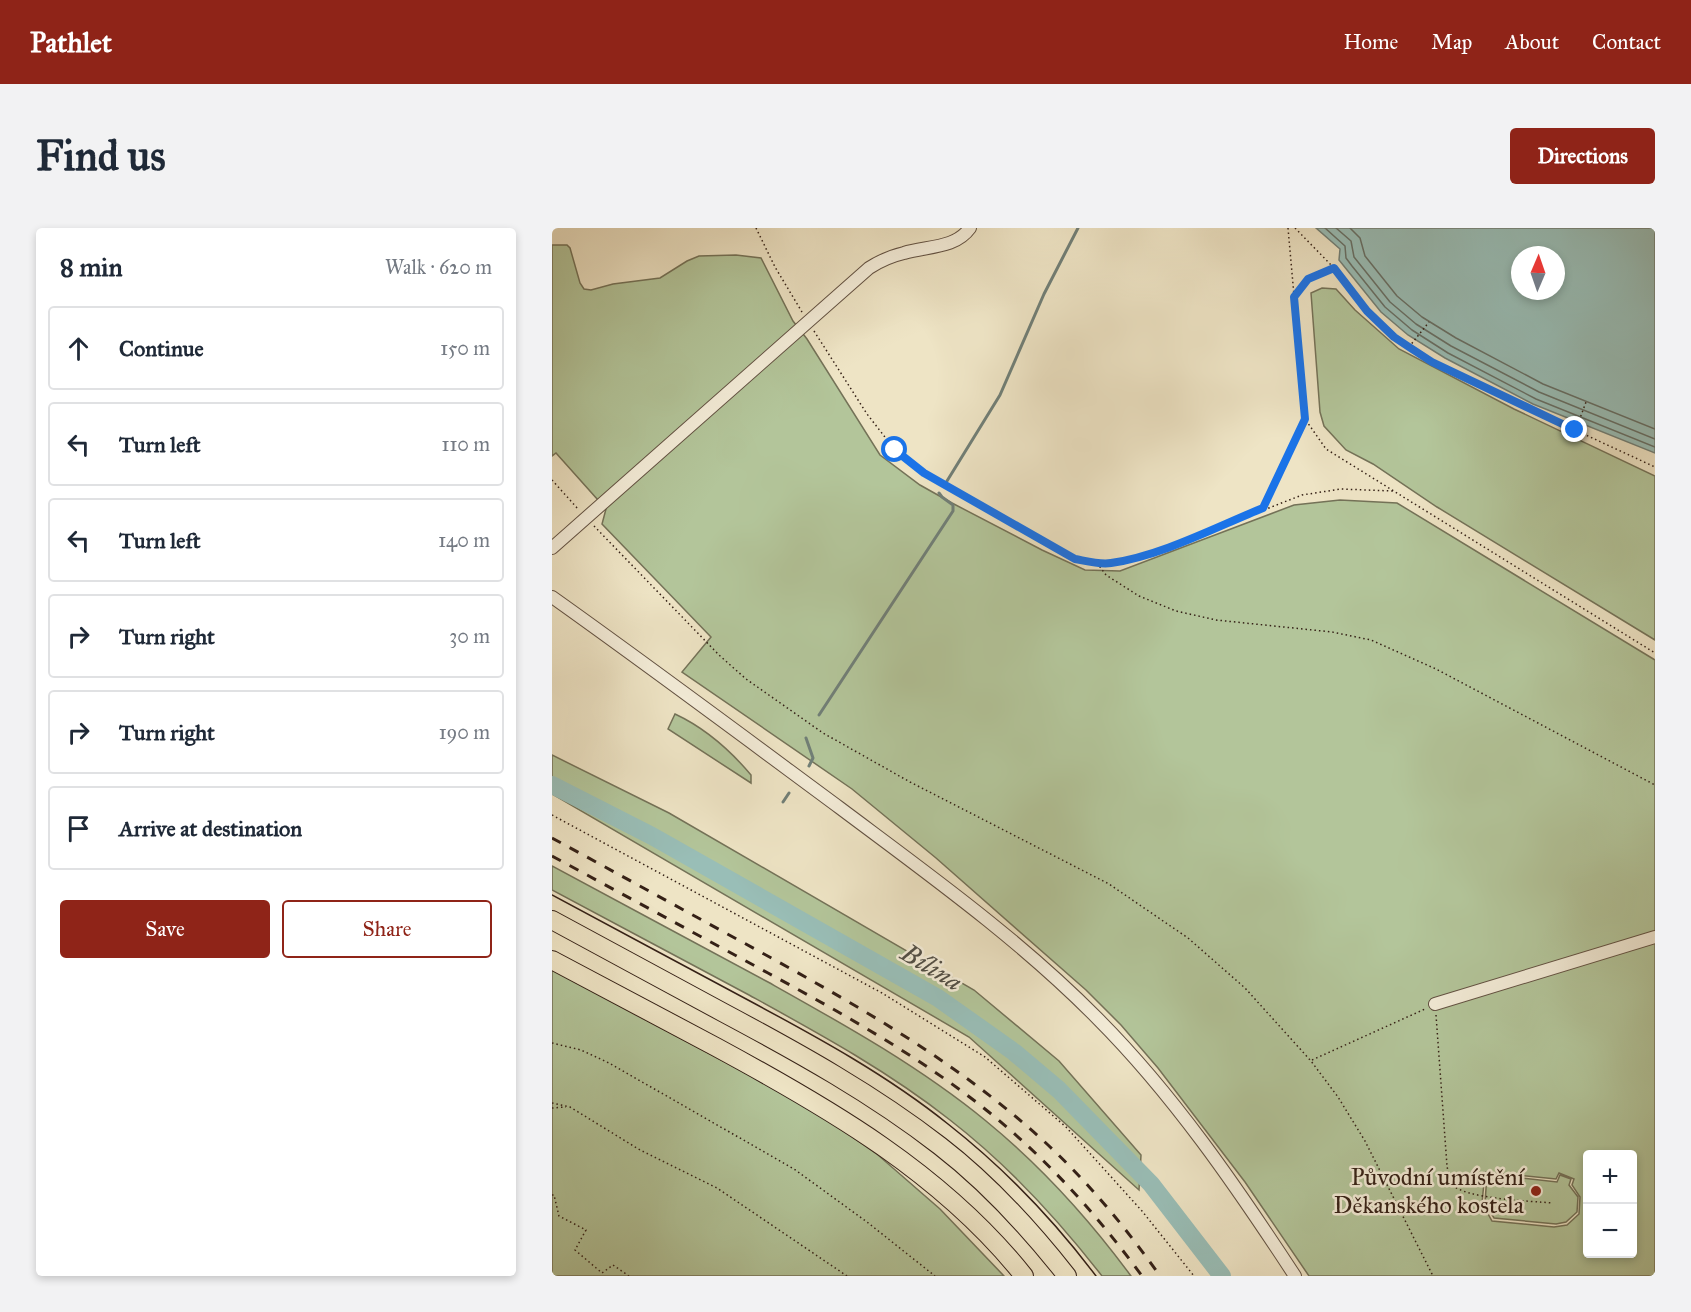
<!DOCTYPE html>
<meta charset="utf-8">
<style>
body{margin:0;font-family:"IM FELL Great Primer",serif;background:#f2f2f3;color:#1f2937}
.controls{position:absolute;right:18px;bottom:18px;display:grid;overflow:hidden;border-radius:6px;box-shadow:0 3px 9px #0003}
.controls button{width:54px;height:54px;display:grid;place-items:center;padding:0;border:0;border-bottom:2px solid #e0e1e3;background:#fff;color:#1f2937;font:30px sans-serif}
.compass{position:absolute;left:959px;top:18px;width:54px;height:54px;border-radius:50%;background:#fff;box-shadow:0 3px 9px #0003;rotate:2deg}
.stop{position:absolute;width:18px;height:18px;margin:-14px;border:4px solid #1a73e8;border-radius:50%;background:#fff}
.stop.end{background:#1a73e8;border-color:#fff;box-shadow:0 2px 6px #0008}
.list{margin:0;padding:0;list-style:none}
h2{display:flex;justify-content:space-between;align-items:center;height:78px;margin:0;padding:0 24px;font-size:26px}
h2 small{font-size:20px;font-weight:400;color:#747a83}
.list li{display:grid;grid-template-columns:39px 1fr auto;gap:18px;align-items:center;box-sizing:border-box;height:84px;margin:0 12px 12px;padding:0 12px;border:2px solid #e0e1e3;border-radius:6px}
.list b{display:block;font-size:22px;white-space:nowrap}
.list em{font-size:20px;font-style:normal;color:#747a83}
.actions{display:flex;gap:12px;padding:18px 24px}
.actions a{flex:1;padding:14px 0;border:2px solid #8f2418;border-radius:6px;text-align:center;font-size:21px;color:#8f2418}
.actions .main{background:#8f2418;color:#fff}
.icon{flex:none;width:33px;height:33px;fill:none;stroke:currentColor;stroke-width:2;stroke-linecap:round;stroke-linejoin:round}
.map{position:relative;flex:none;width:1103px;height:1048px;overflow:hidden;border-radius:6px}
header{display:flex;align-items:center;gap:36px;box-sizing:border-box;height:84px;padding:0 30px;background:#8f2418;color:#fff}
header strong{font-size:28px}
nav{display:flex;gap:33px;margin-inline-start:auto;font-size:21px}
.intro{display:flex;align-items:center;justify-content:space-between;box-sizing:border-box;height:144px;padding:0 36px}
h1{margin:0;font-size:42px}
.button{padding:15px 27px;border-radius:6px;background:#8f2418;color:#fff;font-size:21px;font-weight:700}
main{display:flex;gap:36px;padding:0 36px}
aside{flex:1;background:#fff;border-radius:6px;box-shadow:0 3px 9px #0003}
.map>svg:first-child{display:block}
.green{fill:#b3c59a;stroke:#747258;stroke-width:1.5;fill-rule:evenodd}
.water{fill:#99beb7;stroke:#717f77;stroke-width:1.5;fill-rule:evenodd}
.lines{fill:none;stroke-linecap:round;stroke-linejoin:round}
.shore{stroke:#666f66;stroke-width:1.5}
.stream{stroke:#717f77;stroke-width:3}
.river{stroke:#99beb7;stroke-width:18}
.minor-casing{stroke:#625142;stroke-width:14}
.highway-casing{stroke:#342016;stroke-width:20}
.path{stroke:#342016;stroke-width:1.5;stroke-dasharray:1.5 3;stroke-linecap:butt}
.minor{stroke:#f4edd9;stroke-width:12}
.highway{stroke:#eee4c5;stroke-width:18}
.tram{stroke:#342016;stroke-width:1.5}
.rail{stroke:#342016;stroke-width:3;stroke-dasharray:10 10;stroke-linecap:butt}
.route{stroke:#1a73e8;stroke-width:8}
.poi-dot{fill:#8f2418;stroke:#f4edd9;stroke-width:2}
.labels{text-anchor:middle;stroke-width:5;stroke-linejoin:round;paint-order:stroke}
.poi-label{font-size:24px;fill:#342016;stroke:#f4edd9;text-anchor:end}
.water-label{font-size:26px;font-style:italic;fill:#524f46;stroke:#f4edd9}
</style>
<header>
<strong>Pathlet</strong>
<nav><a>Home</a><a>Map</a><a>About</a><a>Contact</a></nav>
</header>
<div class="intro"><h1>Find us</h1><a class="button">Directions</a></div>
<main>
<aside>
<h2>8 min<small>Walk · 620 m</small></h2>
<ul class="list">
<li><svg class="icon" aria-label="ahead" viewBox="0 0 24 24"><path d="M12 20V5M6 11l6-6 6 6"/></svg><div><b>Continue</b></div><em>150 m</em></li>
<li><svg class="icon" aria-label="left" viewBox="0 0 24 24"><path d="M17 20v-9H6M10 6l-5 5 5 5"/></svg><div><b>Turn left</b></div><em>110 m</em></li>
<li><svg class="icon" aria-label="left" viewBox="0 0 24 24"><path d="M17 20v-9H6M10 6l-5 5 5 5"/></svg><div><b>Turn left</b></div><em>140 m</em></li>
<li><svg class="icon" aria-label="right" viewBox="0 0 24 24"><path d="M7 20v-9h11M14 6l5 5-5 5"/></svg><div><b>Turn right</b></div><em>30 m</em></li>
<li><svg class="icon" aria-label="right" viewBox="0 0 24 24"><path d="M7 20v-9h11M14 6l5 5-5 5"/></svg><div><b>Turn right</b></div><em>190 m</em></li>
<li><svg class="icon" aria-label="arrive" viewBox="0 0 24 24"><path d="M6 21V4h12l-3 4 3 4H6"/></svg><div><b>Arrive at destination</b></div></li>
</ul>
<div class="actions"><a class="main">Save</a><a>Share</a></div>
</aside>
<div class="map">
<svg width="1103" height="1048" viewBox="0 0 1103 1048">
<rect width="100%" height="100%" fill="#eee4c5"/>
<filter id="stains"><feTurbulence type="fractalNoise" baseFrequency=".00333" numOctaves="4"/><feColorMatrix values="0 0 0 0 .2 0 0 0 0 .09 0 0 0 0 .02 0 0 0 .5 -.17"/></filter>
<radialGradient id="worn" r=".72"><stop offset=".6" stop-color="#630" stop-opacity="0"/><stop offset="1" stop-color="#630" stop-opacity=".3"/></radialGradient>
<!-- green -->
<path class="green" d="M 0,17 L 15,17 L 18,20 L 28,55 L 32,61 L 39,62 L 61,56 L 108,50 L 135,33 L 147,28 L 184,27 L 209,30 L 241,93 L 255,111 L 328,227 L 368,257 L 400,275 L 490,322 L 533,342 L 568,343 L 742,277 L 788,272 L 845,275 L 1103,432 L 1103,1048 L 757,1048 L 693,954 L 606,840 L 569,797 L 534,762 L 384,630 L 300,561 L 130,444 L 159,409 L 50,296 L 54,281 L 4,225 L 0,228 ZM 1036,926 L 1080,926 L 1080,1026 L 1036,1026 L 1035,1000 L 1034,998 L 1036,997 ZM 933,944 L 1004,951 L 1007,945 L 1022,951 L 1020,957 L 1028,969 L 1027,986 L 1015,997 L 1002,999 L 940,993 L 930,975 Z
M 770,60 L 784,61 L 803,82 L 847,121 L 962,181 L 1103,248 L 1103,412 L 885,279 L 821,236 L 794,222 L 772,198 L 768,184 L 759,65 Z
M 123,486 C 153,500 178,522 199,547 L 199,555 L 116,501 Z
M 0,527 L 117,585 L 422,762 L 507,833 L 589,927 L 587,962 L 417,809 L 0,566 Z
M 0,638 C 72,677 144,715 216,754 C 291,796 367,838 434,893 C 489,938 537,991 579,1048 L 550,1048 C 505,990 456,937 398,892 C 336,843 266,805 197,767 C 131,732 66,697 0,662 Z
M 0,741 L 214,856 L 276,892 L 326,927 L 388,981 L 452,1048 L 0,1048 Z
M 935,946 L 1005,954 L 1008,947 L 1019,951 L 1017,957 L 1026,969 L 1025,984 L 1014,994 L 1004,996 L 942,990 L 933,975 Z"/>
<!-- water -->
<path class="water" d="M 764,0 L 1103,0 L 1103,225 L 981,176 L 893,130 L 856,107 L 829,84 L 787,32 L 788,21 ZM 968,27 L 1004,27 L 1004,63 L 968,63 Z"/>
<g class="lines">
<!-- shore -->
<path class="shore" d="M 773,0 L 793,18 L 794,30 L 800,38 L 833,79 L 860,102 L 896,125 L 984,171 L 1103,219
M 784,0 L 799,13 L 802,29 L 838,74 L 864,96 L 899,118 L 987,164 L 1103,211
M 798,0 L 808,10 L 813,28 L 845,68 L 870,89 L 904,110 L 991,156 L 1103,201"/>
<!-- stream -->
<path class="stream" d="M 395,253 L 448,167 L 492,66 L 526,0
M 267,487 L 401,283 L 401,277 L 390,269 L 387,265
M 254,510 L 261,530 L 257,538
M 231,574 L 237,565"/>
<!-- river -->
<path class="river" d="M 0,557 L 100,608 L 386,770 L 462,824 L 507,862 L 599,956 L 670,1048"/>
<!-- minor casing -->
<g class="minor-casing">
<path id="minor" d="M 0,320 L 317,40 C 328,33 339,28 352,25 C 374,18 403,21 418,0
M 0,369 C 97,438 192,509 288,580 C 376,646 467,711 545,790 C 621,866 684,958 743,1048
M 883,776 L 1103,709"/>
</g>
<!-- highway casing -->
<g class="highway-casing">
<path id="highway" d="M 0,692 C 57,723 115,754 172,785 C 247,825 321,866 388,918 C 436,955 478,1001 515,1048
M 0,732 C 55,761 110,790 164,819 C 277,880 391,946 472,1048"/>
</g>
<!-- path -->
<path class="path" d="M 204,0 L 223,39 L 250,84
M 736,0 L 753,191 L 774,221 L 1103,425
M 743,0 L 782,40 L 815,83 L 842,109 L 857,119 L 880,134 L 945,166 L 1103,239
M 743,68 L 756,51 L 782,40
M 262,103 L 315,186 L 343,222 L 372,245 L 523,331 L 557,335 L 597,327 L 750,267 L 789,261 L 841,263
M 857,119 L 877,94
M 1024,201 L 1034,174
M 0,252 L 26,281
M 712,279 L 753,191
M 42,298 L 167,427 L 194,451 L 271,505 L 358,554 L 557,656 L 636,710 L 693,760 L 759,833 L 786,869 L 813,913 L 881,1048
M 545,335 L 554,347 L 587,368 L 624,383 L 664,392 L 780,404 L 819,412 L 884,441 L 1103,557
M 0,587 L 330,765 L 433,829 L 514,899 L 590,983 L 642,1048
M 884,787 L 895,938 C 896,943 897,951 900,956 C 911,971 980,973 1000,975
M 0,815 L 29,822 L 57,835 L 242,941 L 315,994 L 383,1048
M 760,832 L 873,781
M 0,875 L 18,879 L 88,922 L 165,960 L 295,1048
M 0,880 L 14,879
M 0,967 L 2,967 L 7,988 L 34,1002 L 23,1022 L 50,1045 L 61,1037 L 77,1048"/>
<!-- minor -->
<use href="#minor" class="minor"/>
<!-- highway -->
<use href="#highway" class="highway"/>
<!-- tram -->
<path class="tram" d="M 0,667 C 65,702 131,737 196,772 C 265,809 335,847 396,896 C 452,940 501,991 544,1048"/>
<!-- rail -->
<path class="rail" d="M 0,610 C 68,647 135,684 203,721 C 299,774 393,827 476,899 C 527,943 570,994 608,1048
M 0,628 C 72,667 144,706 216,745 C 293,787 370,830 438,885 C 496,932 546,988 590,1048"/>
</g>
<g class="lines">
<!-- route -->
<path class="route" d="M 343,222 L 372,245 L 523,331 C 534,333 548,337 559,335 C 609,328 664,299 711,280 L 753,191 L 742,69 L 756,51 L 782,40 L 815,83 L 842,109 L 857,119 L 880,134 L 1023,202"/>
</g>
<!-- markers -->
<circle class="poi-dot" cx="984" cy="963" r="6"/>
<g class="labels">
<!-- poi labels -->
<g class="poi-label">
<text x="972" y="957">Původní umístění<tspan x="972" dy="28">Děkanského kostela</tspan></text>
</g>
<!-- water labels -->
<g class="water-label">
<text transform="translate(380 739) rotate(31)" y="9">Bílina</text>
</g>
</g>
<rect width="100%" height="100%" filter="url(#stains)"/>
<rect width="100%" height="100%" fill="url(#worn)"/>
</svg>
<div class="controls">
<button>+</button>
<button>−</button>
</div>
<svg class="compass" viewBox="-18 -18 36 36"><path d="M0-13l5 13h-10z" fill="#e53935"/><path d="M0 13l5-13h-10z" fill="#747a83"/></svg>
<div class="stop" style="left:343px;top:222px"></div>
<div class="stop end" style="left:1023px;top:202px"></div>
</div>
</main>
